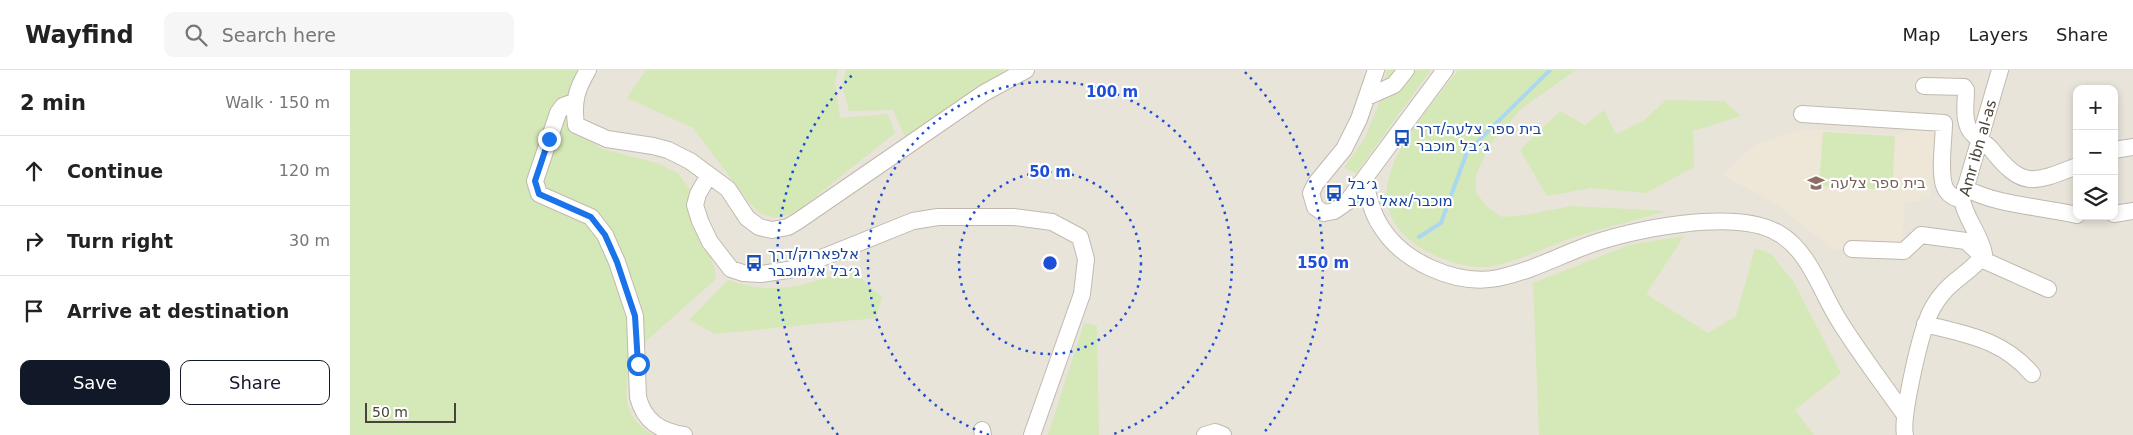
<!DOCTYPE html>
<meta charset="utf-8">
<style>
body{margin:0;font-family:"DejaVu Sans","Noto Sans Hebrew",sans-serif;background:#f6f6f6;color:#222}
.controls{position:absolute;right:15px;top:15px;display:grid;overflow:hidden;border-radius:10px;box-shadow:0 2px 8px #0003}
.controls button{width:45px;height:45px;display:grid;place-items:center;padding:0;border:0;border-bottom:1px solid #e0e0e0;background:#fff;color:#222;font:25px sans-serif}
.scale{position:absolute;left:15px;bottom:12px;width:91px;box-sizing:border-box;padding-left:5px;border:2px solid #4a4339;border-top:0;font-size:14px;line-height:18px;white-space:nowrap;color:#4a4339;-webkit-text-stroke:4px #fff;paint-order:stroke}
.stop{position:absolute;width:15px;height:15px;margin:-11px;border:4px solid #1a73e8;border-radius:50%;background:#fff}
.stop.end{background:#1a73e8;border-color:#fff;box-shadow:0 1px 5px #0008}
.list{margin:0;padding:0;list-style:none}
h2{display:flex;justify-content:space-between;align-items:center;height:65px;margin:0;padding:0 20px;font-size:21px}
h2 small{font-size:16px;font-weight:400;color:#767676}
.list li{display:grid;grid-template-columns:32px 1fr auto;gap:15px;align-items:center;box-sizing:border-box;height:70px;padding:0 20px;border-top:1px solid #e0e0e0}
.list b{display:block;font-size:19px;white-space:nowrap}
.list em{font-size:16px;font-style:normal;color:#767676}
.actions{display:flex;gap:10px;padding:15px 20px}
.actions a{flex:1;padding:11px 0;border:1px solid #111827;border-radius:10px;text-align:center;font-size:18px;color:#111827}
.actions .main{background:#111827;color:#fff}
.icon{flex:none;width:28px;height:28px;fill:none;stroke:currentColor;stroke-width:2;stroke-linecap:round;stroke-linejoin:round}
.map{position:relative;flex:none;width:1783px;height:365px;overflow:hidden}
header{display:flex;align-items:center;gap:30px;box-sizing:border-box;height:70px;padding:0 25px;background:#fff;border-bottom:1px solid #e0e0e0}
header strong{font-size:24px}
nav{display:flex;gap:28px;margin-inline-start:auto;font-size:18px}
.search{width:350px;height:45px;background:#f6f6f6;display:flex;align-items:center;gap:12px;box-sizing:border-box;padding:0 18px;border-radius:10px;color:#767676;font-size:19px}
main{display:flex}
aside{flex:1;background:#fff}
.map>svg:first-child{display:block}
.residential{fill:#e9e4da;fill-rule:evenodd}
.education{fill:#eee6d7}
.green{fill:#d5e8b7}
.lines{fill:none;stroke-linecap:round;stroke-linejoin:round}
.stream{stroke:#abd8ef;stroke-width:4}
.minor-casing{stroke:#c1b9af;stroke-width:18}
.minor{stroke:#fff;stroke-width:16}
.route{stroke:#1a73e8;stroke-width:6}
.ring{fill:none;stroke:#1d4ed8;stroke-width:2.5;stroke-dasharray:2.5 5}
.labels{text-anchor:middle;stroke-width:4.5;stroke-linejoin:round;paint-order:stroke}
.transit-label{font-size:15px;fill:#164399;stroke:#fff;text-anchor:start}
.street-label{font-size:15px;fill:#4a4339;stroke:#fff}
.education-label{font-size:15px;fill:#785e54;stroke:#fff;text-anchor:start}
.centre{fill:#1d4ed8;stroke:#fff;stroke-width:2.5}
.ring-label{font-size:15px;text-anchor:middle;font-weight:bold;fill:#1d4ed8;stroke:#fff;stroke-width:4.5;stroke-linejoin:round;paint-order:stroke}
</style>
<header>
<strong>Wayfind</strong>
<div class="search"><svg class="icon" aria-label="search" viewBox="0 0 24 24"><circle cx="10" cy="10" r="6"/><path d="M15 15l6 6"/></svg>Search here</div>
<nav><a>Map</a><a>Layers</a><a>Share</a></nav>
</header>
<main>
<aside>
<h2>2 min<small>Walk · 150 m</small></h2>
<ul class="list">
<li><svg class="icon" aria-label="ahead" viewBox="0 0 24 24"><path d="M12 20V5M6 11l6-6 6 6"/></svg><div><b>Continue</b></div><em>120 m</em></li>
<li><svg class="icon" aria-label="right" viewBox="0 0 24 24"><path d="M7 20v-9h11M14 6l5 5-5 5"/></svg><div><b>Turn right</b></div><em>30 m</em></li>
<li><svg class="icon" aria-label="arrive" viewBox="0 0 24 24"><path d="M6 21V4h12l-3 4 3 4H6"/></svg><div><b>Arrive at destination</b></div></li>
</ul>
<div class="actions"><a class="main">Save</a><a>Share</a></div>
</aside>
<div class="map">
<svg width="1783" height="365" viewBox="0 0 1783 365">
<rect width="100%" height="100%" fill="#f6f2ec"/>
<!-- residential -->
<path class="residential" d="M 0,0 L 1783,0 L 1783,365 L 0,365 ZM 1727,19 L 1764,19 L 1764,146 L 1727,146 Z"/>
<!-- education -->
<path class="education" d="M 1560,58 L 1585,59 L 1584,93 L 1582,93 L 1580,127 L 1572,127 L 1571,131 L 1555,131 L 1552,176 L 1494,173 L 1493,179 L 1483,179 L 1425,133 L 1372,105 L 1406,74 L 1453,59 L 1548,65 Z"/>
<!-- green -->
<path class="green" d="M 0,0 L 230,0 L 218,25 L 218,57 L 252,79 L 307,93 L 328,103 L 341,121 C 331,165 365,174 366,209 L 279,286 C 277,320 268,345 303,365 L 0,365 Z
M 296,0 L 488,0 L 485,13 L 490,48 L 538,44 L 545,63 L 445,143 L 427,148 L 411,144 L 398,131 L 343,58 L 277,28 Z
M 496,0 L 656,0 L 555,67 L 543,40 L 499,41 L 492,15 Z
M 1037,0 L 1081,0 L 1006,103 L 994,98 L 1015,68 L 1028,36 Z
M 1108,0 L 1226,0 L 1171,39 L 1139,76 L 1126,105 L 1126,122 L 1137,137 L 1152,147 L 1175,145 L 1222,136 L 1317,141 C 1286,150 1253,158 1222,168 C 1200,176 1165,192 1143,196 C 1120,200 1090,190 1071,178 C 991,127 1071,50 1108,0 Z
M 1316,30 L 1374,31 L 1391,46 L 1343,61 L 1344,97 L 1296,123 L 1242,118 L 1197,126 L 1170,80 L 1210,41 L 1235,55 L 1254,40 L 1266,64 L 1293,51 Z
M 1473,62 L 1545,66 L 1542,120 L 1469,116 Z
M 1334,166 L 1296,224 L 1358,263 L 1386,246 L 1405,178 L 1421,184 L 1443,211 L 1491,303 L 1445,340 L 1464,365 L 1189,365 L 1183,213 L 1279,175 Z
M 501,199 L 532,227 L 526,248 L 365,264 L 339,250 L 378,210 C 425,227 456,215 501,199 Z
M 734,253 L 747,256 L 749,365 L 698,365 Z"/>
<g class="lines">
<!-- stream -->
<path class="stream" d="M 1069,167 L 1091,153 L 1117,82 L 1200,0"/>
<!-- minor casing -->
<g class="minor-casing">
<path id="minor" d="M 238,0 C 226,20 223,32 226,55 L 257,69 L 303,76 L 318,80 L 340,91 L 378,119 L 397,148 L 409,157 L 422,160 L 438,157 L 448,151 L 634,23 L 676,0
M 1026,0 L 1009,49 L 994,79 L 966,113 L 961,123 L 965,137 L 974,143 L 984,141 L 997,132 L 1095,0
M 1574,16 L 1614,17 L 1616,20 C 1616,33 1612,54 1623,64 C 1628,70 1636,73 1641,79 C 1672,118 1682,114 1727,96
M 1017,27 L 1044,15 L 1056,0
M 224,32 L 213,36 L 208,43 L 185,111 L 189,124 L 241,147 L 255,165 L 267,192 L 285,246 L 288,327 C 294,351 310,361 334,365
M 1452,44 L 1594,53 C 1594,69 1588,107 1596,120 C 1600,126 1605,128 1612,130
M 1764,80 L 1783,77
M 359,105 L 348,124 L 345,135 L 350,151 L 360,172 L 381,199 L 393,203 L 411,204 L 444,199 L 563,151 L 588,147 L 664,147 L 702,152 L 730,167 L 736,189 L 732,224 L 682,365
M 1014,109 C 1018,124 1021,141 1030,155 C 1052,192 1106,216 1148,208 C 1178,202 1207,187 1236,176 C 1282,159 1385,138 1428,163 C 1460,181 1471,223 1490,252 C 1510,284 1533,314 1555,345
M 1615,118 C 1649,136 1689,136 1727,145
M 1764,144 L 1783,141
M 1502,179 L 1554,181 L 1571,165 L 1616,171 L 1632,186
M 1631,189 L 1698,219
M 1575,254 C 1617,265 1652,269 1682,304
M 632,360 L 633,365
M 855,365 L 865,362 L 873,365
M 1555,365 C 1551,347 1569,272 1576,253 C 1580,241 1585,232 1593,223 C 1605,208 1624,200 1634,184 C 1630,163 1616,150 1612,130 L 1650,0"/>
</g>
<!-- minor -->
<use href="#minor" class="minor"/>
</g>
<g class="lines">
<!-- route -->
<path class="route" d="M 199,69 L 185,111 L 189,124 L 241,147 L 255,165 L 267,192 L 285,246 L 288,294"/>
</g>
<!-- distance rings -->
<g class="ring">
<circle cx="700" cy="193" r="91"/>
<path d="M639 365A182 182 0 1 1 761 365"/>
<path d="M488 365A273 273 0 0 1 505 2M895 2A273 273 0 0 1 912 365"/>
</g>
<!-- icons -->
<defs>
<g id="bus-bare" transform="scale(1.35)"><path d="M-5-6H5V4H4V6H2V4H-2V6H-4V4H-5ZM-3.5-4V0h7V-4ZM-3.5 1.2v1.5H-2V1.2ZM2 1.2v1.5H3.5V1.2Z" fill="#1a4fb4" stroke="#fff" stroke-width="2.5" paint-order="stroke"/></g>
<g id="school-bare" transform="scale(1.35)"><path d="M0-5L7-2L0 1L-7-2ZM-4 1L0 2.5L4 1V4Q0 6-4 4Z" fill="#8d6e63" stroke="#fff" stroke-width="2.5" paint-order="stroke"/></g>
</defs>
<g fill-rule="evenodd">
<use href="#bus-bare" x="1052" y="68"/>
<use href="#school-bare" x="1466" y="113"/>
<use href="#bus-bare" x="984" y="123"/>
<use href="#bus-bare" x="404" y="193"/>
</g>
<g class="labels">
<!-- transit labels -->
<g class="transit-label">
<text x="1066" y="64">בית ספר צלעה/דרך<tspan x="1066" dy="17">ג׳בל מוכבר</tspan></text>
<text x="998" y="119">ג׳בל<tspan x="998" dy="17">מוכבר/אאל טלב</tspan></text>
<text x="418" y="189">אלפארוק/דרך<tspan x="418" dy="17">ג׳בל אלמוכבר</tspan></text>
</g>
<!-- street labels -->
<g class="street-label">
<text transform="translate(1628 78) rotate(-74)" y="5">Amr ibn al-as</text>
</g>
<!-- education labels -->
<g class="education-label">
<text x="1480" y="118">בית ספר צלעה</text>
</g>
</g>
<circle cx="700" cy="193" r="8" class="centre"/>
<g class="ring-label">
<text x="762" y="27">100 m</text>
<text x="700" y="107">50 m</text>
<text x="973" y="198">150 m</text>
</g>
</svg>
<div class="controls">
<button>+</button>
<button>−</button>
<button><svg class="icon" aria-label="layers" viewBox="0 0 24 24"><path d="M12 4l9 5-9 5-9-5zM3 14l9 5 9-5"/></svg></button>
</div>
<div class="scale">50 m</div>
<div class="stop" style="left:288px;top:294px"></div>
<div class="stop end" style="left:199px;top:69px"></div>
</div>
</main>
